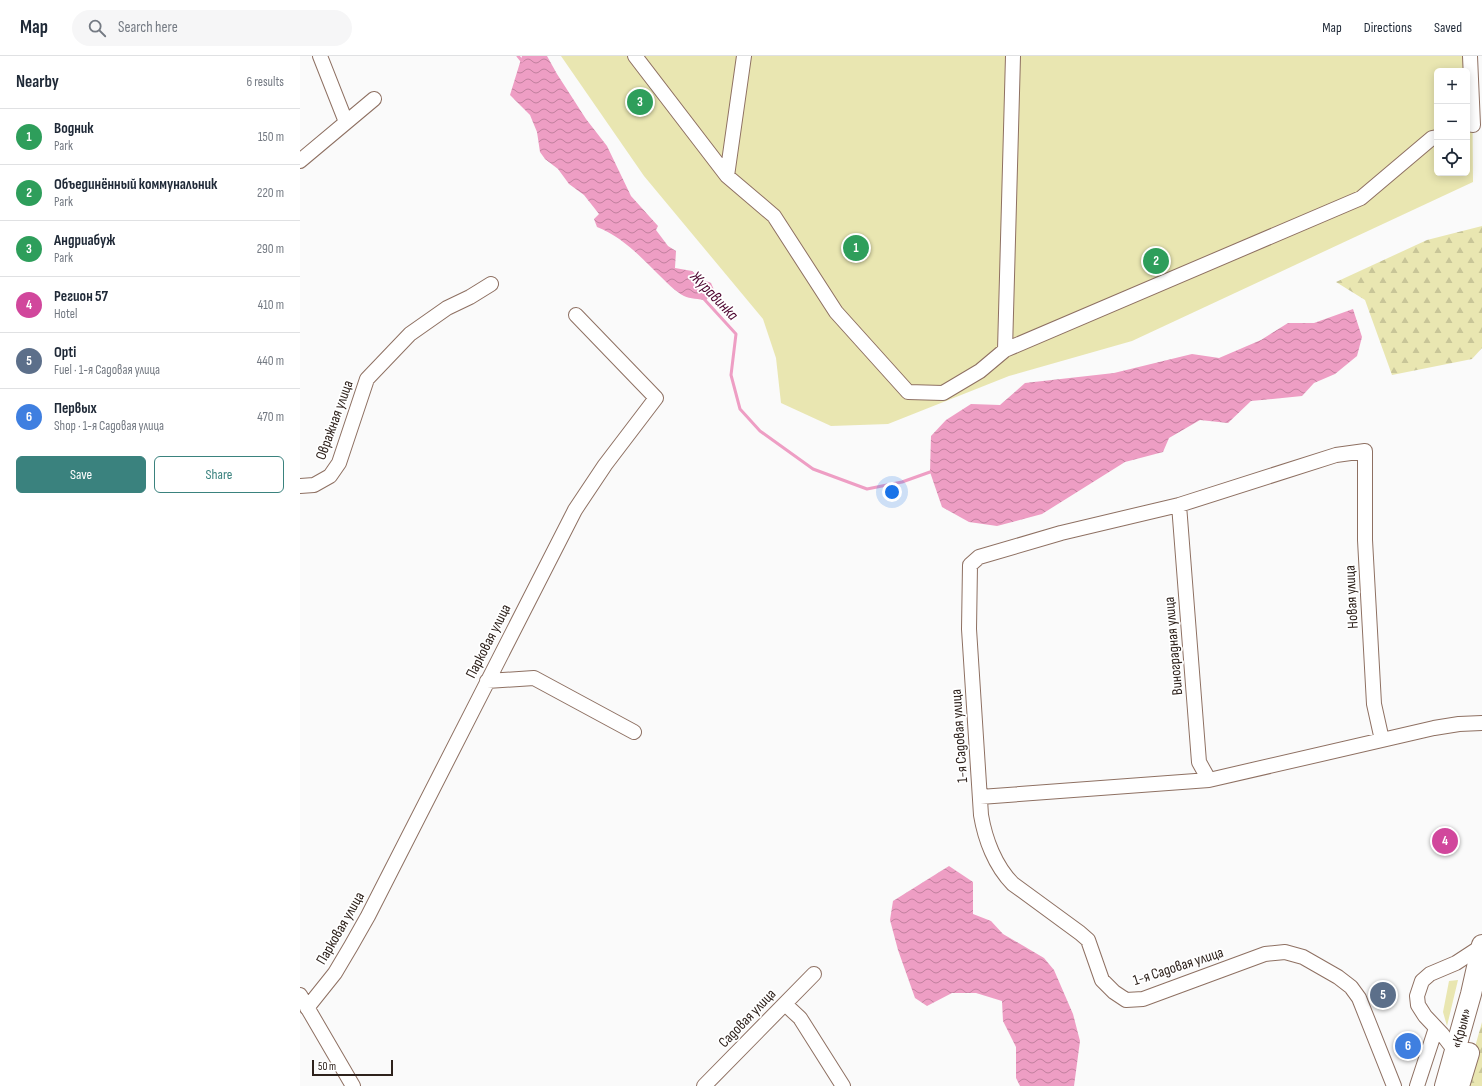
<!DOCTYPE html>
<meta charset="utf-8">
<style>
body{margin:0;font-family:"Sofia Sans Condensed",sans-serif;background:#f6f6f7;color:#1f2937}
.controls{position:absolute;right:12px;top:12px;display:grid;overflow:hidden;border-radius:6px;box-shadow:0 2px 10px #0003}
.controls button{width:36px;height:36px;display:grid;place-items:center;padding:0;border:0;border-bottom:1px solid #e0e1e3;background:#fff;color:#1f2937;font:20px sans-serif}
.scale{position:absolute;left:12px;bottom:10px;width:81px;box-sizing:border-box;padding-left:4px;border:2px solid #2e221c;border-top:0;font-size:11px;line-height:14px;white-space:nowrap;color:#2e221c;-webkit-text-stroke:3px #fff;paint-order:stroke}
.you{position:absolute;left:592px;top:436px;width:14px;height:14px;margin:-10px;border:3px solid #fff;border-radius:50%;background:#1a73e8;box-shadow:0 0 0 6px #1a73e833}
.badge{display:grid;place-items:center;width:26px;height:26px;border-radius:50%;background:#3a827e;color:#fff;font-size:13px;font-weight:700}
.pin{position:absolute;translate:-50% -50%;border:2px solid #fff;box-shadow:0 1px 4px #0006}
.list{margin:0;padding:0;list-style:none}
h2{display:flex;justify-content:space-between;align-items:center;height:52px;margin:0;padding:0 16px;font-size:17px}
h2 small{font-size:13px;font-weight:400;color:#747a83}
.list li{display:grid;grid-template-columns:26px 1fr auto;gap:12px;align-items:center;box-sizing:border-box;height:56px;padding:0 16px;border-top:1px solid #e0e1e3}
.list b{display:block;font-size:15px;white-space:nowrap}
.list p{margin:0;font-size:13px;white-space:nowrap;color:#747a83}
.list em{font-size:13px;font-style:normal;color:#747a83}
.actions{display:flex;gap:8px;padding:12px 16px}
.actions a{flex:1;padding:9px 0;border:1px solid #3a827e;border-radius:6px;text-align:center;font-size:14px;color:#3a827e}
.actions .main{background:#3a827e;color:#fff}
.icon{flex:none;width:22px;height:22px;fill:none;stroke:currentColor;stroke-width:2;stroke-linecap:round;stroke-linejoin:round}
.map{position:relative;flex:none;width:1182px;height:1030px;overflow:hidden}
header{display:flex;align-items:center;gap:24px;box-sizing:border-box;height:56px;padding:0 20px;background:#fff;border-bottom:1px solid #e0e1e3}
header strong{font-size:19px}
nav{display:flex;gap:22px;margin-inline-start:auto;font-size:14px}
.search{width:280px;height:36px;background:#f6f6f7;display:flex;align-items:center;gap:10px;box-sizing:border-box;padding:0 14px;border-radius:22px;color:#747a83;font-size:15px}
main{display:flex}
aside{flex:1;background:#fff}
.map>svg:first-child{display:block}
.green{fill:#e9e6b1;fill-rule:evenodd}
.forest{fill:url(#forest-firs)}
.water{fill:url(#water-waves)}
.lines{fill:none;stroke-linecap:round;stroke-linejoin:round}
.stream{stroke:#ee9ec4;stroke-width:3}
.minor-casing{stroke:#8e7062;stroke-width:16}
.highway-casing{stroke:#8e7062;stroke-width:22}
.minor{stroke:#fff;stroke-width:14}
.highway{stroke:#fff;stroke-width:20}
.labels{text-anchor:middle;stroke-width:3.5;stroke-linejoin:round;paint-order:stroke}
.street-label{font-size:15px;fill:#2e221c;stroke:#fff}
.water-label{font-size:16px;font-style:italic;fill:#4e0731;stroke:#fff}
</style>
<header>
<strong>Map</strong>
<div class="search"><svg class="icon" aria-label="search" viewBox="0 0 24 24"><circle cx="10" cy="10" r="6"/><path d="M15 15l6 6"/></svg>Search here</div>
<nav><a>Map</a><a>Directions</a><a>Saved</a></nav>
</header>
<main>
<aside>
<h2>Nearby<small>6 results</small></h2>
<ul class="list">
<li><span class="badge" style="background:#2e9e5b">1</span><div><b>Водник</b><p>Park</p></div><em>150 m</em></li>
<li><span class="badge" style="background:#2e9e5b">2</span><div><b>Объединённый коммунальник</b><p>Park</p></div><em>220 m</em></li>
<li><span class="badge" style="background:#2e9e5b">3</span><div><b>Андриабуж</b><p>Park</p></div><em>290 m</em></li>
<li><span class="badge" style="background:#d1479c">4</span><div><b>Регион 57</b><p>Hotel</p></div><em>410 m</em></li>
<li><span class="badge" style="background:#5c6f8a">5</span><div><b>Opti</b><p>Fuel · 1-я Садовая улица</p></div><em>440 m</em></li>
<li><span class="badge" style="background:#3f7fe0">6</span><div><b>Первых</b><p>Shop · 1-я Садовая улица</p></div><em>470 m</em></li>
</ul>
<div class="actions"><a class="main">Save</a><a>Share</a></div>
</aside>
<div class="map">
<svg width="1182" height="1030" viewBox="0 0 1182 1030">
<defs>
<pattern id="forest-firs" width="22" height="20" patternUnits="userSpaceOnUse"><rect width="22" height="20" fill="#e9e6b1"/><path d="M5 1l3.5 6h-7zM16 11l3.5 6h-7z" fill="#c8c598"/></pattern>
<pattern id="water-waves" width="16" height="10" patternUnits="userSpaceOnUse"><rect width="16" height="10" fill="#ee9ec4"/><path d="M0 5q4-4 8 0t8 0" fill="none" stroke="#c1809e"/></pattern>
</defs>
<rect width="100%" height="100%" fill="#fafafa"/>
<!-- green -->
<path class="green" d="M 261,0 L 1172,0 L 1173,126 L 832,285 L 709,320 L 588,368 L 531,370 L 481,347 L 476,302 L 463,263 L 344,120 ZM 1137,15 L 1167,15 L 1167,117 L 1137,117 Z
M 1158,924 L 1147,970 L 1143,956 L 1149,925 Z"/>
<!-- forest -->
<path class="forest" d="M 1182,170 L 1182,292 L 1172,303 L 1092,319 L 1065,244 L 1036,226 L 1127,184 Z
M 1182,966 L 1182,1030 L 1164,1030 Z"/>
<!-- water -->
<path class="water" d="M 222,0 L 247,0 L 257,18 L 286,63 L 307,90 L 331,140 L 358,170 L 356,174 L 368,190 L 376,195 L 375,212 L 392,215 L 401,223 L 411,227 L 415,236 L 406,244 C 399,243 390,243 384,240 C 376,236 365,225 358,218 C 340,200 321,180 297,171 L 294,163 L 299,158 L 284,139 L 269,128 L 258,113 L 245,103 L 240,96 L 237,76 L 230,59 L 210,39 Z
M 1053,253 L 1062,281 L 1057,300 L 1035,318 L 1014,327 L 1002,340 L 951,345 L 928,367 L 900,364 L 869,382 L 863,396 L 825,406 L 742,458 L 697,470 L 669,466 L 642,451 L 630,416 L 631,380 L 646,364 L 671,348 L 700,349 L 725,327 L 814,317 L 892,298 L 919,302 L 961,284 L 988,267 L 1014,267 Z
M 649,810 L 673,826 L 673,858 L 691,865 L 703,878 L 744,902 L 754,914 L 773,958 L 780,985 L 774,1030 L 720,1030 L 716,1022 L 716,991 L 703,965 L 702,945 L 676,937 L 652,937 L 627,950 L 615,942 L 598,894 L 590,864 L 593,845 Z"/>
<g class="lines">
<!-- stream -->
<path class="stream" d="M 218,0 L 222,5
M 404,243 L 436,278 L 431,319 L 440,353 L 460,375 L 513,413 L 567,433 L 602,426 L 630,416"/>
<!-- minor casing -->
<g class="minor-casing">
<path id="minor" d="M 20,0 L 46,66
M 335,0 L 427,120 L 474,160 L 536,256 L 608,336 L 643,337 L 680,315 L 705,294 L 1061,142 L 1132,82 L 1137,81
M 1170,0 L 1173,69
M 0,105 L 74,43
M 427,120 L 444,0
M 705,294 L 713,0
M 0,430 L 14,429 L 30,420 L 39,407 L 67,323 L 110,278 L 147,252 L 170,241 L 191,228
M 879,449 L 899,706 L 909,724
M 187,625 L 234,622 L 334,676
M 1082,684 L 1074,648 L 1065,484 L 1065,395 L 1036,399 L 879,449 L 761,477 L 679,501 L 670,509 L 669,573 L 681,759 C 685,783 695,810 713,828 L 780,877 L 788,884 L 802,924 L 814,936 L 826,944 L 843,943 L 965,898 L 985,896 L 1003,901 L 1038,921 L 1051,931 L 1059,942 L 1094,1030
M 680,741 L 909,724 L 1134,672 L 1159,668 L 1182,667
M 0,939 L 53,1030
M 485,948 L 500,962 L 543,1030
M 7,952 L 35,917 L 51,890 L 68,860 L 275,454 L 305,409 L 356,342 L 276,259
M 1155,995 L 1142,978 L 1125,960 L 1118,949 L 1117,940 L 1122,925 L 1130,918 L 1156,907 L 1182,890
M 404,1030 L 514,918
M 1117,1030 L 1136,972"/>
</g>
<!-- highway casing -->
<g class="highway-casing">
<path id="highway" d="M 1145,1030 L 1171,938 L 1182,889
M 1159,1030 L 1169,997"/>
</g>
<!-- minor -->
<use href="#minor" class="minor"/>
<!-- highway -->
<use href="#highway" class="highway"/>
</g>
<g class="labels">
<!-- street labels -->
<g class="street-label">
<text transform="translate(34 364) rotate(-70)" y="5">Овражная улица</text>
<text transform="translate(1051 541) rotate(-93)" y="5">Новая улица</text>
<text transform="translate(188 585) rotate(-63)" y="5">Парковая улица</text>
<text transform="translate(873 590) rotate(-95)" y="5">Виноградная улица</text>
<text transform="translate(659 680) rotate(-94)" y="5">1-я Садовая улица</text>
<text transform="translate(40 872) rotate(-60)" y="5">Парковая улица</text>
<text transform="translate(878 910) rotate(-18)" y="5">1-я Садовая улица</text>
<text transform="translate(447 962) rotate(-46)" y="5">Садовая улица</text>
<text transform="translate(1161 972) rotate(-75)" y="5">«Крым»</text>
</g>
<!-- water labels -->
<g class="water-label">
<text transform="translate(415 239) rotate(46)" y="6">Журавинка</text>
</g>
</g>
</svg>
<div class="controls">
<button>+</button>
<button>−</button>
<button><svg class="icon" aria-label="locate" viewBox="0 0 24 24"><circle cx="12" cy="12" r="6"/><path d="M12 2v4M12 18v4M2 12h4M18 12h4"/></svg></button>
</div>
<div class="scale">50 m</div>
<div class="you"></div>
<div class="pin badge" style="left:556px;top:192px;background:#2e9e5b">1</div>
<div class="pin badge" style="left:856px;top:205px;background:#2e9e5b">2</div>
<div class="pin badge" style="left:340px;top:46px;background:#2e9e5b">3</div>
<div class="pin badge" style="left:1145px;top:785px;background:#d1479c">4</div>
<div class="pin badge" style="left:1083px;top:939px;background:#5c6f8a">5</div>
<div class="pin badge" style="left:1108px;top:990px;background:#3f7fe0">6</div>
</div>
</main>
